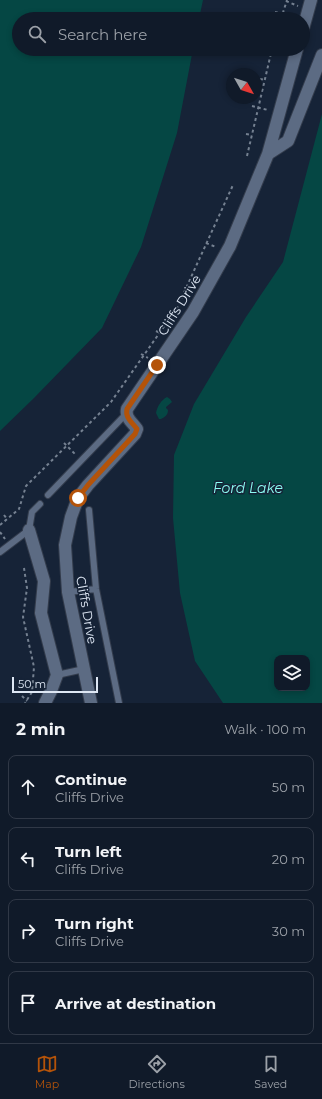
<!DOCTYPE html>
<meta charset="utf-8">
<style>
body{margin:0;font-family:Montserrat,sans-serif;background:#1e2735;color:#f1f3f6}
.controls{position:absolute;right:12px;bottom:12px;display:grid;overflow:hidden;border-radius:8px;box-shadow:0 2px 6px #0003}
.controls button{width:36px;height:36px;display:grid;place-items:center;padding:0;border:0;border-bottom:1px solid #303846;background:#101a29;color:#f1f3f6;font:20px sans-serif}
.compass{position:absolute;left:226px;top:68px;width:36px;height:36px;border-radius:50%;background:#101a29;box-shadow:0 2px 6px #0003;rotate:129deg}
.scale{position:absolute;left:12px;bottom:10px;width:86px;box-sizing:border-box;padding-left:4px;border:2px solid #dee7f4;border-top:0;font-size:11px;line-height:14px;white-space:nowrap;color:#dee7f4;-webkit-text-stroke:3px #162337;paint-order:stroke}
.stop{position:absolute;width:12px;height:12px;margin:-9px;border:3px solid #b45309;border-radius:50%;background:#fff}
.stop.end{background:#b45309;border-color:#fff;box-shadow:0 1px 4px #0008}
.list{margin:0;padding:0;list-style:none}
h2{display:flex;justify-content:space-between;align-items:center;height:52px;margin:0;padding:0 16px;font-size:17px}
h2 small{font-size:13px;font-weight:400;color:#9ca1a8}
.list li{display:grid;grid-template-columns:26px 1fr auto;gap:12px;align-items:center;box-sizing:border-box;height:64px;margin:0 8px 8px;padding:0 8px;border:1px solid #303846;border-radius:8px}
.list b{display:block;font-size:15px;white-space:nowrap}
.list p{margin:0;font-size:13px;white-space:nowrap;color:#9ca1a8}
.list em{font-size:13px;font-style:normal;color:#9ca1a8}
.icon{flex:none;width:22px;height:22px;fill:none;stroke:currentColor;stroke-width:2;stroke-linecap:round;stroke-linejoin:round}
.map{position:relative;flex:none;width:322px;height:703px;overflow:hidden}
.search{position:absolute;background:#101a29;box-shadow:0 2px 6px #0003;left:12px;right:12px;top:12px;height:44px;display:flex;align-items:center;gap:10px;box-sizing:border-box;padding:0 14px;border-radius:22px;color:#9ca1a8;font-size:15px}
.sheet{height:340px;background:#101a29}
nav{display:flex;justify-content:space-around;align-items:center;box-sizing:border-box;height:56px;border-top:1px solid #303846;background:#101a29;font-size:11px;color:#9ca1a8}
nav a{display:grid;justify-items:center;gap:2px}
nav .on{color:#b45309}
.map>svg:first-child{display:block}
.water{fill:#054744;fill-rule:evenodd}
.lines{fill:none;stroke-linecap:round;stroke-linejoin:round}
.service-casing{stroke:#333c4c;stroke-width:8}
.minor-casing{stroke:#333c4c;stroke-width:14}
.path{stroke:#758191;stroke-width:2;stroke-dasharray:3 3;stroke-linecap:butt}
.service{stroke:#5c6b83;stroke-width:6}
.minor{stroke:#5c6b83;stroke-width:12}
.route{stroke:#b45309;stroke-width:5}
.labels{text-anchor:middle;stroke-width:3;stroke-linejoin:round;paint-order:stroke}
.street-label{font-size:13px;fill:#dee7f4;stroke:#162337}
.water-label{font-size:14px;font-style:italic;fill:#8bfbf2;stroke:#162337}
</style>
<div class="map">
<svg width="322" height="703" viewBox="0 0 322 703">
<rect width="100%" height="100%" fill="#162337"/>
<!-- water -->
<path class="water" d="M 0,0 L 203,0 L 199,19 L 19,19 L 19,49 L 193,49 L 177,133 L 141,247 L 102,328 L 34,398 L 0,431 Z
M 322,114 L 322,703 L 223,703 L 195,661 L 180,593 L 173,518 L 174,455 L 194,404 L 246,317 L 283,262 ZM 277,658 L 307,658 L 307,688 L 277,688 Z
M 167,397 L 170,399 L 172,402 L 166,407 L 166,408 L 168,410 C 168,415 165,417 161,419 L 159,419 L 156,413 C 157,407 161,400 167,397 Z"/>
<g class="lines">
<!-- service casing -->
<g class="service-casing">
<path id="service" d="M 48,495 L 126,414
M 89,510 L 96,589 L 119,703
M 0,552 L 29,530 L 32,512 L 40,504
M 68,592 L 96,589
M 57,675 L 84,669"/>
</g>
<!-- minor casing -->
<g class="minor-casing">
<path id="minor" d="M 303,29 L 311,0
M 268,154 L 288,141 L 322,55
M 29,530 L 44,581 L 41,613 L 57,675 L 51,691 L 45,703
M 91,703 L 68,592 L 65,545 L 71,517 L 78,498 L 88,485 L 135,434 L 137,429 C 132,422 125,418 127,409 L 193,312 L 230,246 L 268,154 L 297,49"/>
</g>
<!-- path -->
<path class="path" d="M 286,1 L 298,6
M 275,12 L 282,14
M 281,19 L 287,0
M 260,79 L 265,80
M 252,106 L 268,110
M 246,134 L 252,135
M 247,156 L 272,49
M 206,243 L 216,247
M 156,331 L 160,333
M 141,354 L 148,358
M 64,443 L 76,455
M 4,515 L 7,519
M 0,525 L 19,509 L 26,486 L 111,402 L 177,308 L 233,185
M 0,532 L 5,539
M 24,568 L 27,588 L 23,617 L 34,667 L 32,692 L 25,703
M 22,696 L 27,701"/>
<!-- service -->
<use href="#service" class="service"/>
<!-- minor -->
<use href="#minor" class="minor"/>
</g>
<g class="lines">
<!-- route -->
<path class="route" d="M 78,498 L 88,485 L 135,434 L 137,429 C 132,422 125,418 127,409 L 157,365"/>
</g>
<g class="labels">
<!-- street labels -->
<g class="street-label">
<text transform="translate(179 305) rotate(-58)" y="5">Cliffs Drive</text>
<text transform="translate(87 610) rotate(80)" y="5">Cliffs Drive</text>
</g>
<!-- water labels -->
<g class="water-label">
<text x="248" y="493">Ford Lake</text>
</g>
</g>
</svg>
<div class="controls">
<button><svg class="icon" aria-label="layers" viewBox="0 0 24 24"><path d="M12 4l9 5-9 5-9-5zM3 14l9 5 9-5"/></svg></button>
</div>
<svg class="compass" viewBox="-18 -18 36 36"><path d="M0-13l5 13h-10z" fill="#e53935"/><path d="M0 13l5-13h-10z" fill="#9ca1a8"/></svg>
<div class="scale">50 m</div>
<div class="stop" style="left:78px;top:498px"></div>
<div class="stop end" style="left:157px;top:365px"></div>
<div class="search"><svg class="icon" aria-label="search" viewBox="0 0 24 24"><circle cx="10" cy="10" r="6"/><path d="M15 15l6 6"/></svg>Search here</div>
</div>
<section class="sheet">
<h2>2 min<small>Walk · 100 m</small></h2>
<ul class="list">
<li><svg class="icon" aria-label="ahead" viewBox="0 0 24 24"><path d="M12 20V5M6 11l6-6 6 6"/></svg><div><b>Continue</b><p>Cliffs Drive</p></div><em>50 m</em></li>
<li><svg class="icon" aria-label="left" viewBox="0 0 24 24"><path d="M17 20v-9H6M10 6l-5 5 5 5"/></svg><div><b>Turn left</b><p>Cliffs Drive</p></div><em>20 m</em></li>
<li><svg class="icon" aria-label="right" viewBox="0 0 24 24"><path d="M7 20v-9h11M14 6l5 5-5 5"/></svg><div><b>Turn right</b><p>Cliffs Drive</p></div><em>30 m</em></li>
<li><svg class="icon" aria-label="arrive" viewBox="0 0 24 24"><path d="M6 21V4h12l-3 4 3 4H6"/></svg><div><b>Arrive at destination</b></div></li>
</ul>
</section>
<nav>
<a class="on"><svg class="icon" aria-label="map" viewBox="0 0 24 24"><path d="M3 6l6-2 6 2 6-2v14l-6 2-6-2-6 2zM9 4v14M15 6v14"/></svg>Map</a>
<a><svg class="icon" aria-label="directions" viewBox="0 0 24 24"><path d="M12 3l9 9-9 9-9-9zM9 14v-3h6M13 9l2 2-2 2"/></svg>Directions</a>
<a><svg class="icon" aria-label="saved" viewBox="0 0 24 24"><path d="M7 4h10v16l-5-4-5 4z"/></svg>Saved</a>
</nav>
